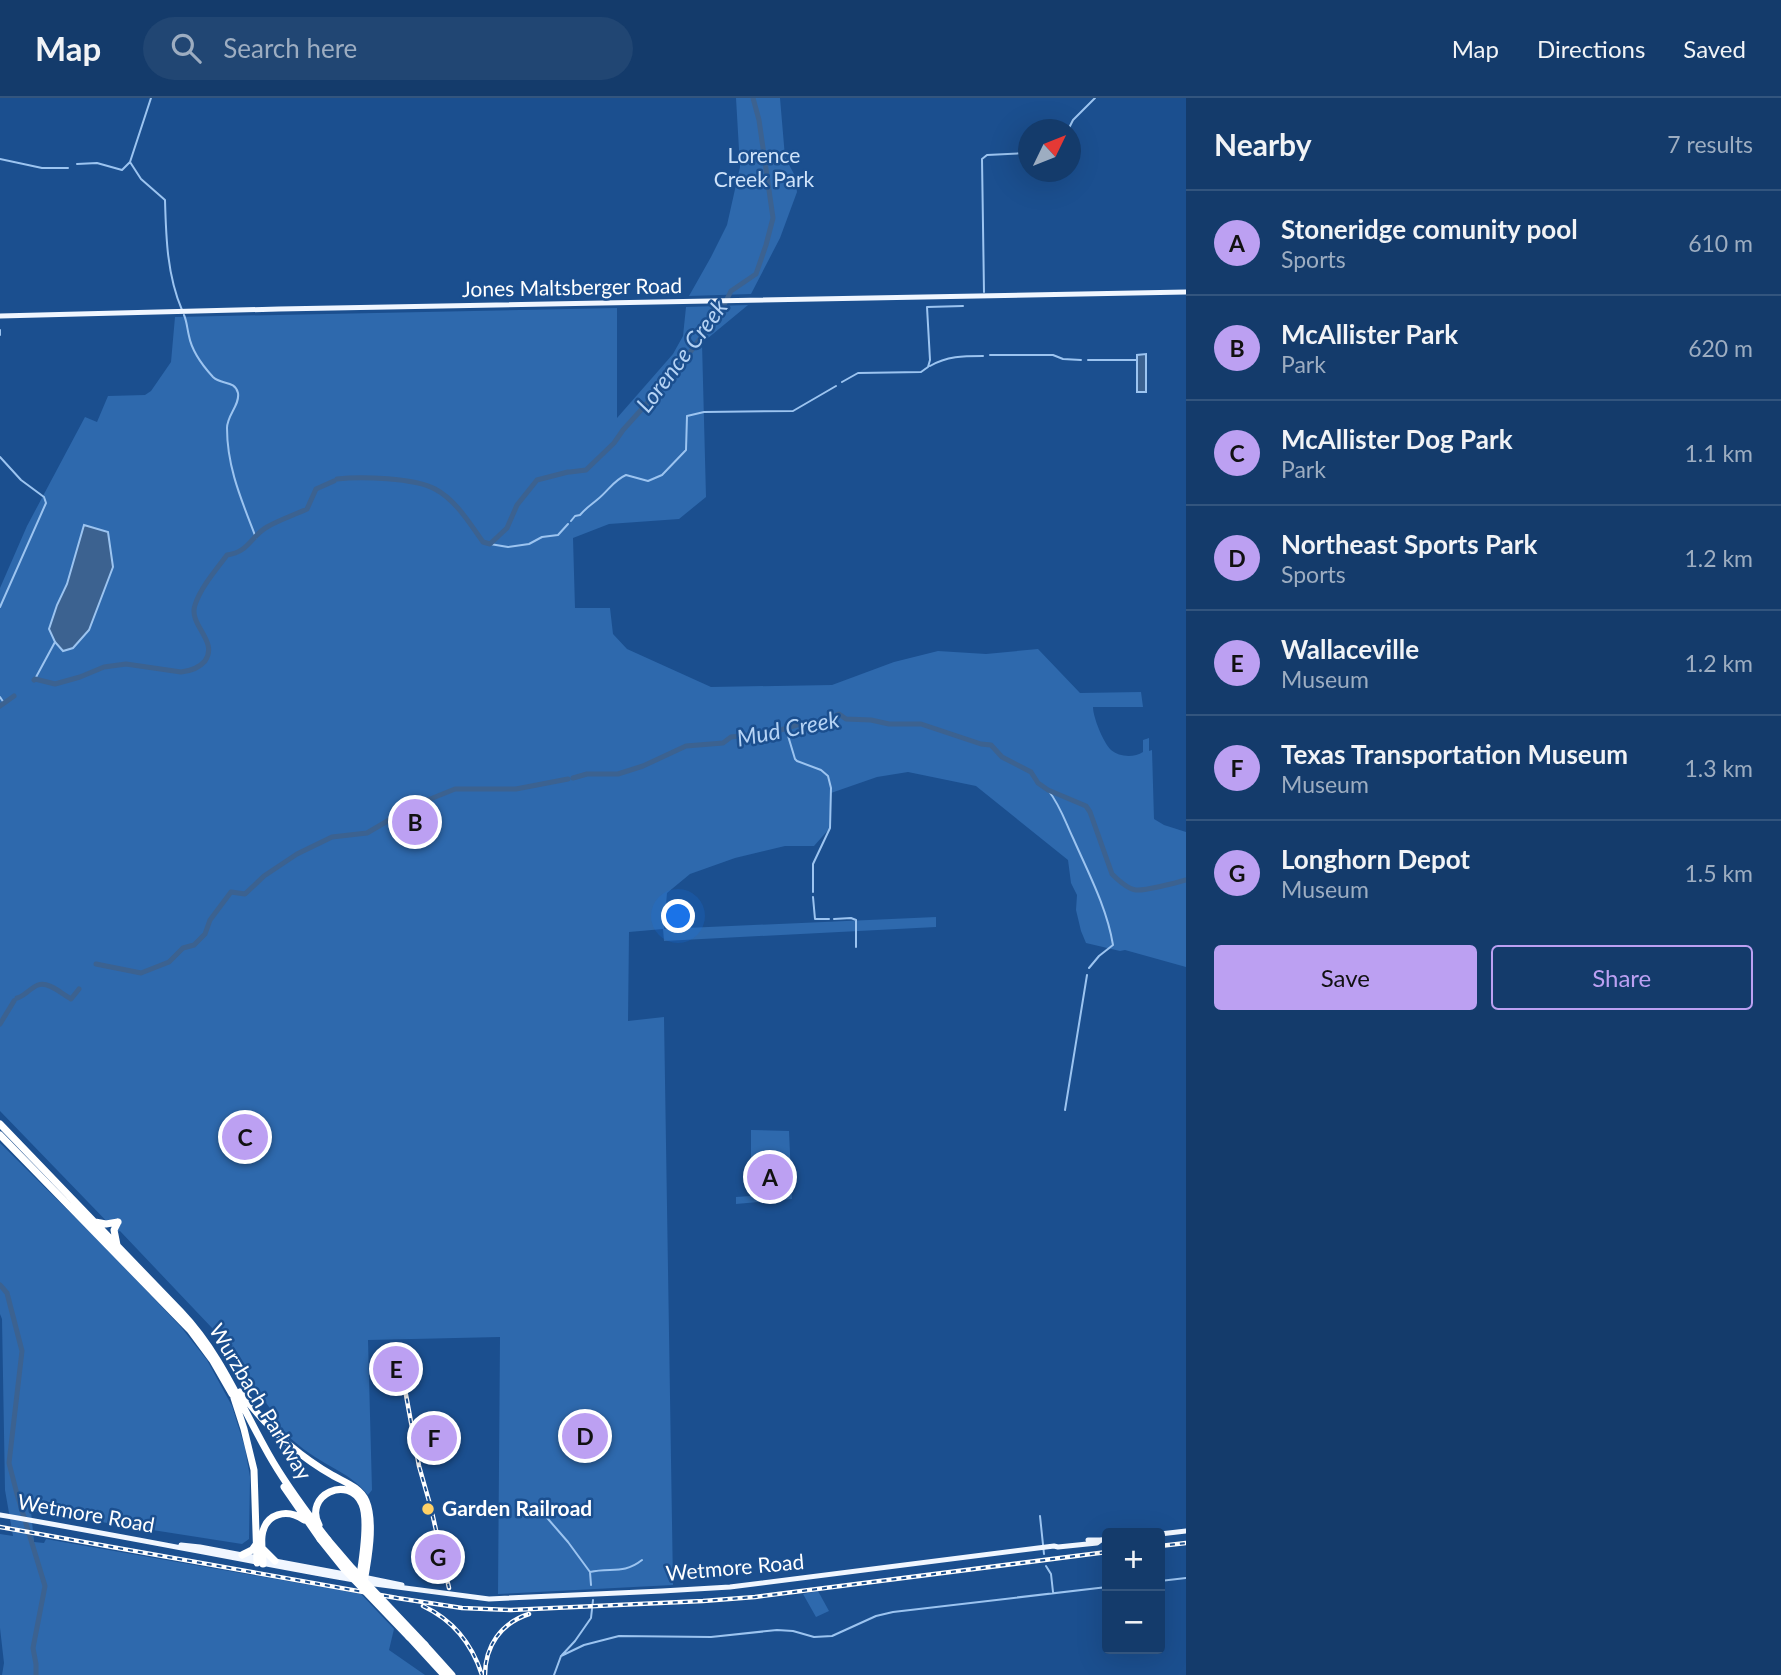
<!DOCTYPE html>
<meta charset="utf-8">
<style>
body{margin:0;font-family:Lato,sans-serif;background:#214673;color:#f1f3f6}
.controls{position:absolute;right:21px;bottom:21px;display:grid;overflow:hidden;border-radius:7px;box-shadow:0 7px 28px #0002}
.controls button{width:63px;height:63px;display:grid;place-items:center;padding:0;border:0;border-bottom:2px solid #33557e;background:#143b6b;color:#f1f3f6;font:35px sans-serif}
.compass{position:absolute;left:1018px;top:21px;width:63px;height:63px;border-radius:50%;background:#143b6b;box-shadow:0 7px 28px #0002;rotate:47deg}
.you{position:absolute;left:679px;top:819px;width:24px;height:24px;margin:-18px;border:5px solid #fff;border-radius:50%;background:#1a73e8;box-shadow:0 0 0 10px #1a73e833}
.badge{display:grid;place-items:center;width:46px;height:46px;border-radius:50%;background:#bca0f2;color:#111;font-size:23px;font-weight:700}
.pin{position:absolute;translate:-50% -50%;border:4px solid #fff;box-shadow:0 2px 7px #0006}
.list{margin:0;padding:0;list-style:none}
h2{display:flex;justify-content:space-between;align-items:center;height:91px;margin:0;padding:0 28px;font-size:30px}
h2 small{font-size:23px;font-weight:400;color:#9dadc1}
.list li{display:grid;grid-template-columns:46px 1fr auto;gap:21px;align-items:center;box-sizing:border-box;height:105px;padding:0 28px;border-top:2px solid #33557e}
.list b{display:block;font-size:26px;white-space:nowrap}
.list p{margin:0;font-size:23px;white-space:nowrap;color:#9dadc1}
.list em{font-size:23px;font-style:normal;color:#9dadc1}
.actions{display:flex;gap:14px;padding:21px 28px}
.actions a{flex:1;padding:16px 0;border:2px solid #bca0f2;border-radius:7px;text-align:center;font-size:24px;color:#bca0f2}
.actions .main{background:#bca0f2;color:#111}
.icon{flex:none;width:38px;height:38px;fill:none;stroke:currentColor;stroke-width:2;stroke-linecap:round;stroke-linejoin:round}
.map{position:relative;flex:none;width:1186px;height:1577px;overflow:hidden}
header{display:flex;align-items:center;gap:42px;box-sizing:border-box;height:98px;padding:0 35px;background:#143b6b;border-bottom:2px solid #33557e}
header strong{font-size:33px}
nav{display:flex;gap:38px;margin-inline-start:auto;font-size:24px}
.search{width:490px;height:63px;background:#214673;display:flex;align-items:center;gap:18px;box-sizing:border-box;padding:0 24px;border-radius:38px;color:#9dadc1;font-size:26px}
main{display:flex}
aside{flex:1;background:#143b6b}
.map>svg:first-child{display:block}
.green{fill:#2e69ad}
.water{fill:#3c6290;stroke:#9cc4f0;stroke-width:2}
.lines{fill:none;stroke-linecap:round;stroke-linejoin:round}
.stream{stroke:#9cc4f0;stroke-width:2}
.river{stroke:#3c6290;stroke-width:5}
.major{stroke:#f0f6ff;stroke-width:5}
.highway{stroke:#fff;stroke-width:7}
.rail-casing{stroke:#fff;stroke-width:4.5}
.rail{stroke:#1b4f8f;stroke-width:2;stroke-dasharray:5;stroke-linecap:butt}
.highway-bridge{stroke:#fff;stroke-width:7}
.poi-dot{fill:#ffd166;stroke:#1b4f8f;stroke-width:2.5}
.labels{text-anchor:middle;stroke-width:5;stroke-linejoin:round;paint-order:stroke}
.park-label{font-size:21px;fill:#cfe3fa;stroke:#1b4f8f}
.street-label{font-size:21px;fill:#fff;stroke:#1b4f8f}
.poi-label{font-size:21px;font-weight:bold;fill:#fff;stroke:#1b4f8f;text-anchor:start}
.water-label{font-size:23px;font-style:italic;fill:#b5d3f5;stroke:#1b4f8f}
</style>
<header>
<strong>Map</strong>
<div class="search"><svg class="icon" aria-label="search" viewBox="0 0 24 24"><circle cx="10" cy="10" r="6"/><path d="M15 15l6 6"/></svg>Search here</div>
<nav><a>Map</a><a>Directions</a><a>Saved</a></nav>
</header>
<main>
<div class="map">
<svg width="1186" height="1577" viewBox="0 0 1186 1577">
<rect width="100%" height="100%" fill="#1b4f8f"/>
<!-- green -->
<path class="green" d="M 736,0 L 780,0 L 785,59 L 795,78 L 797,94 L 780,140 L 751,196 L 689,198 L 711,159 L 727,127 L 740,69 Z
M 748,207 L 702,245 L 706,399 L 679,421 L 609,426 L 573,440 L 575,510 L 610,510 L 613,536 L 627,551 L 711,589 L 832,587 L 894,564 L 938,553 L 986,556 L 1038,551 L 1080,595 L 1141,594 L 1143,609 L 1093,609 C 1093,619 1103,644 1111,652 C 1119,659 1134,660 1143,654 L 1143,642 L 1149,640 L 1149,653 L 1152,652 L 1154,721 L 1164,727 L 1186,734 L 1186,869 L 1125,852 L 1120,853 L 1086,845 L 1081,833 L 1076,812 L 1077,797 L 1071,785 L 1068,762 L 976,688 L 908,674 L 877,679 L 831,695 L 829,731 L 814,748 L 785,748 L 735,760 L 690,776 L 667,795 L 664,831 L 936,819 L 936,829 L 664,843 L 663,831 L 629,834 L 628,923 L 664,919 L 673,1487 L 498,1496 L 500,1239 L 368,1242 L 372,1392 L 368,1397 C 353,1378 335,1372 315,1359 C 299,1349 285,1336 273,1322 L 276,1319 L 223,1243 L 213,1231 L 120,1133 L 117,1134 L 0,1013 L 0,490 L 27,428 L 85,319 L 97,324 L 108,298 L 145,297 L 151,293 L 171,264 L 175,219 L 617,210 L 617,320 L 673,256 L 683,238 L 686,209 Z
M 751,1032 L 789,1033 L 792,1101 L 736,1106 L 736,1099 L 751,1098 Z
M 0,1045 L 111,1155 L 181,1229 L 207,1262 L 232,1308 L 245,1350 L 250,1379 L 249,1441 L 242,1446 L 31,1413 L 34,1444 L 44,1445 L 46,1441 L 361,1496 L 394,1531 L 389,1552 L 425,1577 L 2,1577 L 4,1565 L 0,1530 L 0,1436 L 13,1438 L 5,1392 L 2,1221 L 0,1216 Z
M 818,1493 L 829,1513 L 816,1519 L 803,1496 Z"/>
<!-- water -->
<path class="water" d="M 1146,256 L 1146,294 L 1137,294 L 1137,257 Z
M 84,427 L 108,434 L 113,469 L 89,532 L 73,550 L 63,553 L 55,544 L 49,531 L 57,507 L 67,486 Z"/>
<g class="lines">
<!-- stream -->
<path class="stream" d="M 1068,32 L 1073,22 L 1095,0
M 0,61 L 42,70 L 68,70
M 130,64 L 141,81 L 165,102 C 166,139 167,177 182,212
M 77,66 L 97,65 L 122,72 L 130,64 L 151,0
M 984,194 L 982,61 L 987,57 L 1028,55
M 184,217 C 187,224 187,230 189,238 C 192,254 202,267 213,279 C 221,287 235,282 238,295 C 240,307 227,317 227,330 C 227,370 242,403 256,440
M 0,232 L 0,237
M 990,257 L 1053,257 L 1063,261 L 1081,262
M 1088,262 L 1136,262
M 930,268 C 947,258 963,258 983,258
M 842,284 L 858,275 L 921,274 L 928,269 L 930,262 L 927,209 L 963,208
M 0,359 L 21,382 L 44,399 L 46,405 L 0,509
M 571,423 L 575,418 L 580,417 C 588,408 590,408 598,401 C 608,393 614,382 626,377 L 648,383 L 662,377 L 686,352 L 687,318 L 704,314 L 793,313 L 836,288
M 490,446 L 508,449 L 529,446 L 542,439 L 558,437 L 568,426
M 35,581 L 55,544
M 0,599 L 4,605
M 786,631 L 795,661 L 797,663 L 821,672 L 828,678 L 831,690 L 830,730 L 813,766 L 813,794
M 1048,692 C 1060,707 1065,723 1073,740 C 1088,774 1107,810 1113,847 L 1099,858 L 1089,870
M 813,799 L 815,821 L 829,821
M 834,821 L 851,820 L 856,822 L 856,849
M 1065,1012 L 1087,877
M 542,1414 L 568,1444 L 590,1474 L 591,1487
M 1040,1418 L 1044,1456
M 1046,1468 L 1051,1476 L 1053,1494
M 590,1474 C 611,1469 623,1477 642,1462
M 1160,1483 L 1186,1480
M 562,1557 L 575,1543 L 591,1520 L 593,1502
M 554,1577 L 561,1558 L 584,1547 L 619,1538 L 711,1539 L 777,1532 L 793,1533 L 814,1539 L 832,1538 L 876,1518 L 893,1514 L 1107,1489"/>
<!-- river -->
<path class="river" d="M 570,374 L 586,372 L 614,345 L 623,332 L 677,272 L 722,211 L 731,193 L 756,176 L 766,147 L 773,120 L 759,22 L 753,0
M 337,381 C 361,378 415,380 435,391 C 456,402 470,426 483,444 L 490,446 L 507,430 L 517,407 L 537,382 L 568,374
M 34,582 L 35,581 L 55,586 L 80,579 L 104,569 L 126,566 L 181,574 C 190,573 199,570 205,563 C 219,543 188,527 195,507 C 201,489 216,472 227,457 C 249,454 251,438 267,429 C 279,422 294,417 307,411 L 316,391 L 334,383
M 0,608 L 14,598
M 573,680 L 587,676 L 618,676 L 643,668 L 686,648 L 723,645 L 731,639 L 774,634 L 800,626 L 826,623 L 839,616 L 846,621 L 871,622 L 889,626 L 921,626 L 981,646 L 991,647 L 1002,659 L 1031,674 L 1038,685 L 1048,692 L 1086,708 L 1090,714 L 1112,776 C 1118,782 1128,791 1136,792 C 1144,793 1176,785 1186,782
M 96,866 L 141,875 L 169,864 L 183,850 L 194,847 L 205,836 L 210,822 L 231,794 L 245,796 L 264,778 L 297,756 L 332,739 L 367,735 L 413,708 L 455,691 L 516,691 L 568,681
M 17,900 C 25,898 30,890 38,887 C 48,883 62,896 71,901 L 79,891
M 0,926 L 14,903
M 0,1187 L 7,1195 L 22,1253 L 9,1365 L 17,1396 L 45,1488 L 33,1550 L 36,1566 L 36,1577"/>
<!-- major -->
<path class="major" d="M 0,218 L 279,211 L 1186,194
M 0,1417 C 118,1437 236,1461 354,1482
M 1160,1436 L 1186,1433
M 1088,1442 L 1107,1442
M 181,1447 L 200,1449 L 350,1477
M 363,1479 L 402,1487
M 367,1485 L 489,1501 L 662,1493 L 730,1489 L 1054,1448 L 1058,1449 L 1097,1445 L 1101,1442"/>
<!-- highway -->
<path class="highway" d="M 0,1026 L 181,1214 C 221,1256 241,1308 269,1357 C 286,1387 307,1415 328,1442
M 0,1037 L 190,1232 L 213,1263 L 232,1296
M 95,1124 L 106,1126 L 118,1124
M 117,1147 L 114,1132 L 118,1124
M 240,1294 C 265,1327 295,1356 332,1377 C 344,1384 360,1389 366,1403 C 375,1424 368,1462 364,1484
M 234,1300 L 244,1331 L 254,1372 L 257,1465
M 284,1389 L 320,1441
M 319,1427 C 303,1397 349,1376 362,1406 C 369,1422 362,1465 359,1483
M 263,1451 L 275,1463
M 242,1457 L 252,1452 L 257,1445
M 263,1466 C 263,1457 261,1447 262,1438 C 265,1415 287,1410 304,1422
M 409,1539 L 444,1577
M 425,1547 L 452,1577"/>
<!-- rail casing -->
<g class="rail-casing">
<path id="rail" d="M 400,1251 L 402,1275 L 419,1368 L 431,1410 L 449,1490
M 0,1429 L 397,1500 L 462,1510 L 511,1512 L 703,1503 L 755,1499 L 1107,1454
M 451,1445 L 453,1443
M 1160,1448 L 1186,1445
M 458,1468 L 460,1466
M 423,1508 C 453,1522 472,1546 482,1577
M 485,1577 C 485,1548 501,1525 529,1516"/>
</g>
<!-- rail -->
<use href="#rail" class="rail"/>
<!-- highway-bridge -->
<path class="highway-bridge" d="M 320,1441 L 344,1471 L 409,1539
M 328,1442 L 352,1470 L 425,1547"/>
</g>
<!-- markers -->
<circle class="poi-dot" cx="428" cy="1411" r="7"/>
<g class="labels">
<!-- park labels -->
<g class="park-label">
<text x="764" y="65">Lorence<tspan x="764" dy="24">Creek Park</tspan></text>
</g>
<!-- street labels -->
<g class="street-label">
<text transform="translate(572 190) rotate(-1)" y="7">Jones Maltsberger Road</text>
<text transform="translate(260 1304) rotate(59)" y="7">Wurzbach Parkway</text>
<text transform="translate(86 1416) rotate(10)" y="7">Wetmore Road</text>
<text transform="translate(735 1470) rotate(-5)" y="7">Wetmore Road</text>
</g>
<!-- poi labels -->
<g class="poi-label">
<text x="442" y="1418">Garden Railroad</text>
</g>
<!-- water labels -->
<g class="water-label">
<text transform="translate(682 258) rotate(-53)" y="8">Lorence Creek</text>
<text transform="translate(788 631) rotate(-11)" y="8">Mud Creek</text>
</g>
</g>
</svg>
<div class="controls">
<button>+</button>
<button>−</button>
</div>
<svg class="compass" viewBox="-18 -18 36 36"><path d="M0-13l5 13h-10z" fill="#e53935"/><path d="M0 13l5-13h-10z" fill="#9dadc1"/></svg>
<div class="you"></div>
<div class="pin badge" style="left:770px;top:1079px">A</div>
<div class="pin badge" style="left:415px;top:724px">B</div>
<div class="pin badge" style="left:245px;top:1039px">C</div>
<div class="pin badge" style="left:585px;top:1338px">D</div>
<div class="pin badge" style="left:396px;top:1271px">E</div>
<div class="pin badge" style="left:434px;top:1340px">F</div>
<div class="pin badge" style="left:438px;top:1459px">G</div>
</div>
<aside>
<h2>Nearby<small>7 results</small></h2>
<ul class="list">
<li><span class="badge">A</span><div><b>Stoneridge comunity pool</b><p>Sports</p></div><em>610 m</em></li>
<li><span class="badge">B</span><div><b>McAllister Park</b><p>Park</p></div><em>620 m</em></li>
<li><span class="badge">C</span><div><b>McAllister Dog Park</b><p>Park</p></div><em>1.1 km</em></li>
<li><span class="badge">D</span><div><b>Northeast Sports Park</b><p>Sports</p></div><em>1.2 km</em></li>
<li><span class="badge">E</span><div><b>Wallaceville</b><p>Museum</p></div><em>1.2 km</em></li>
<li><span class="badge">F</span><div><b>Texas Transportation Museum</b><p>Museum</p></div><em>1.3 km</em></li>
<li><span class="badge">G</span><div><b>Longhorn Depot</b><p>Museum</p></div><em>1.5 km</em></li>
</ul>
<div class="actions"><a class="main">Save</a><a>Share</a></div>
</aside>
</main>
